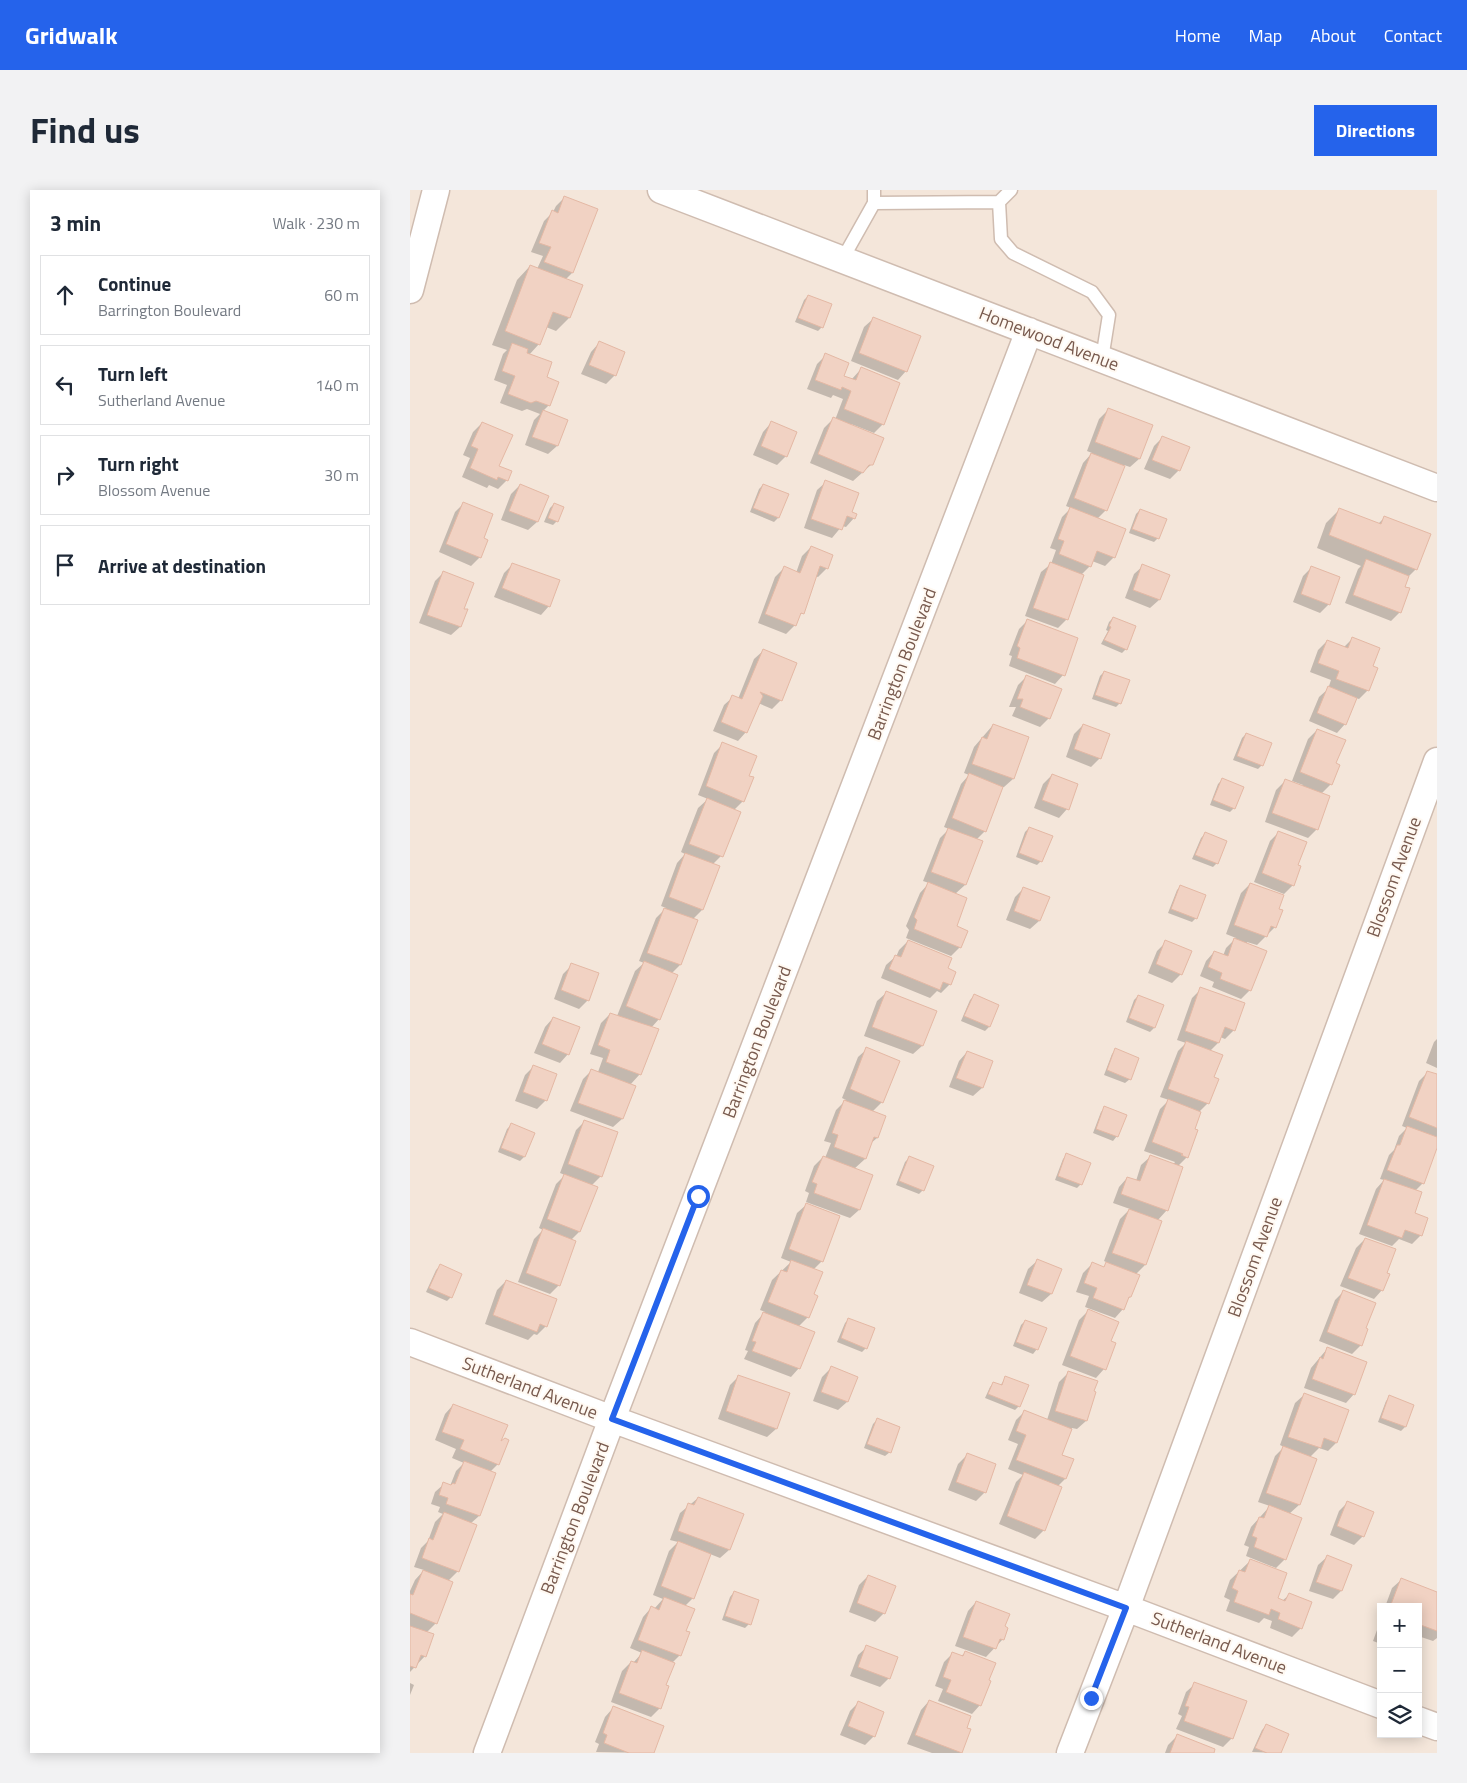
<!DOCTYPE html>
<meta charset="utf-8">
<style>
body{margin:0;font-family:"Titillium Web",sans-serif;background:#f2f2f3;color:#1f2937}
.controls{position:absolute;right:15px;bottom:15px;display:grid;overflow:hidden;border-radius:0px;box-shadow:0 2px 12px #0003}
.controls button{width:45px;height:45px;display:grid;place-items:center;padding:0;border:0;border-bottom:1px solid #e0e1e3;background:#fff;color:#1f2937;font:25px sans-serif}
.stop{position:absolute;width:15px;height:15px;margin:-11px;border:4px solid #2563eb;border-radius:50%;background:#fff}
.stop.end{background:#2563eb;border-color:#fff;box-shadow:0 1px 5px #0008}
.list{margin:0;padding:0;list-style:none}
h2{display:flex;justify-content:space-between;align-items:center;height:65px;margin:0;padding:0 20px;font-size:21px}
h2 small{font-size:16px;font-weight:400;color:#747a83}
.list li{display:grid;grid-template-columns:32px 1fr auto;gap:15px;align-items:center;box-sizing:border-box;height:80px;margin:0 10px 10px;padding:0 10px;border:1px solid #e0e1e3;border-radius:0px}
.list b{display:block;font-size:19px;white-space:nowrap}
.list p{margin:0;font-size:16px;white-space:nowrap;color:#747a83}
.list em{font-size:16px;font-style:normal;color:#747a83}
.icon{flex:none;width:28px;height:28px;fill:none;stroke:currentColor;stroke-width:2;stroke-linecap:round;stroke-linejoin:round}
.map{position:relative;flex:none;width:1027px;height:1563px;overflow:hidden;border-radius:0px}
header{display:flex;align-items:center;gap:30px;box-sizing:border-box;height:70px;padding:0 25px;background:#2563eb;color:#fff}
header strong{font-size:24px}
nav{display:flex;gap:28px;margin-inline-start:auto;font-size:18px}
.intro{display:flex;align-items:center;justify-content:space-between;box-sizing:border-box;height:120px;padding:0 30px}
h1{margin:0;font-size:35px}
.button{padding:12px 22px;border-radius:0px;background:#2563eb;color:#fff;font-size:18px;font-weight:700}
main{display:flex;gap:30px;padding:0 30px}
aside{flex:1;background:#fff;border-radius:0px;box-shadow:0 2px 12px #0003}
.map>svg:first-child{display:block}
.residential{fill:#f4e6da;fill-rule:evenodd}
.shadow{fill:#0003}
.building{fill:#f1d2c3;stroke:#e4b8a4}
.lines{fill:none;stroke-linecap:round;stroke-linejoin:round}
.service-casing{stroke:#cfbcb0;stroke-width:15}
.minor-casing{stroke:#cfbcb0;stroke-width:29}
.service{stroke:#fff;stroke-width:12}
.minor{stroke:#fff;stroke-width:26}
.route{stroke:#2563eb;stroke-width:6}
.labels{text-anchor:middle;stroke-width:4;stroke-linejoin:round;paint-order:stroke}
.street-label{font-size:18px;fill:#785a4e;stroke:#fff9f2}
</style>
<header>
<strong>Gridwalk</strong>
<nav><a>Home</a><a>Map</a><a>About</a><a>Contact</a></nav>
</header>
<div class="intro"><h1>Find us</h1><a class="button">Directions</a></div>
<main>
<aside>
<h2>3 min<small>Walk · 230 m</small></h2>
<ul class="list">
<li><svg class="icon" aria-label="ahead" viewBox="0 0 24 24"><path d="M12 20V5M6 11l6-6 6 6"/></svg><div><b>Continue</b><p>Barrington Boulevard</p></div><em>60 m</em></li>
<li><svg class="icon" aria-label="left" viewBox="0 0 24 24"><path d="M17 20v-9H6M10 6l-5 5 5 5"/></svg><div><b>Turn left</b><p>Sutherland Avenue</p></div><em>140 m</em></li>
<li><svg class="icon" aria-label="right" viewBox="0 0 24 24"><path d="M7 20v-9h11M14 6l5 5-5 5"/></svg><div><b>Turn right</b><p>Blossom Avenue</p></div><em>30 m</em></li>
<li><svg class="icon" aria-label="arrive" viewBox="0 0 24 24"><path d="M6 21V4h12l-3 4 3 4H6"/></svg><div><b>Arrive at destination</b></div></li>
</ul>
</aside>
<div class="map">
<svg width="1027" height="1563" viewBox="0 0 1027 1563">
<rect width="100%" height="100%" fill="#fcf5eb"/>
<!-- residential -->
<path class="residential" d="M 0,0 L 1027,0 L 1027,1563 L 0,1563 ZM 971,1417 L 1008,1417 L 1008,1544 L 971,1544 Z"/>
<!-- shadow -->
<path class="shadow" d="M 155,7 L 187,20 L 162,83 L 155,90 L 159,128 L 146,141 L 136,137 L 129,154 L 119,165 L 135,188 L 139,215 L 133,221 L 157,230 L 147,256 L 138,264 L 115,255 L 124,230 L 130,224 L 117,219 L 112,221 L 90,213 L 97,195 L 84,190 L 93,164 L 97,160 L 82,155 L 107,90 L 120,76 L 127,79 L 133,66 L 121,62 L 134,31 L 143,22 L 146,16 Z
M 398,106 L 412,137 L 408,141 L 385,132 L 394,110 Z
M 463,129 L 496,181 L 488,190 L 441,171 L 454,137 Z
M 189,153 L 205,185 L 196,194 L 171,184 L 181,162 Z
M 416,165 L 433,186 L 441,190 L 451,179 L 473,234 L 464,243 L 441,234 L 440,236 L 462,274 L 443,291 L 400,273 L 414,238 L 423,229 L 425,230 L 433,209 L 423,205 L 421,208 L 397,199 L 407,174 Z
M 698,220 L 741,236 L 729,269 L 720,277 L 714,275 L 696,320 L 687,329 L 704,367 L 695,376 L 682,371 L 680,376 L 671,385 L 673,386 L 656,430 L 648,438 L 615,426 L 631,382 L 641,374 L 646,360 L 640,358 L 652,327 L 661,318 L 656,316 L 673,273 L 682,263 L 677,261 L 689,229 Z
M 72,233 L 88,277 L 97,290 L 88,299 L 79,295 L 77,298 L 52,287 L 60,268 L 53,265 L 63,242 Z
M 361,233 L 376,266 L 367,275 L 343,265 L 353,242 Z
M 752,248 L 769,280 L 760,289 L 734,279 L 744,256 Z
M 416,292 L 444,328 L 436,337 L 432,336 L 422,348 L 394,338 L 407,300 Z
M 110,295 L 137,306 L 127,332 L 118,340 L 91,330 L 101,304 Z
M 353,295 L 368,328 L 364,332 L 340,322 L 349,299 Z
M 54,313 L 72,348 L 70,367 L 61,376 L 29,362 L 45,322 Z
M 144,314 L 147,331 L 143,335 L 134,332 L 140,318 Z
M 730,320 L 748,348 L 744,352 L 719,343 L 726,324 Z
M 929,320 L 968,334 L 974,328 L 1006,379 L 997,388 L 994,397 L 990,422 L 981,431 L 935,413 L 948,379 L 951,376 L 907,358 L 916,333 Z
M 401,357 L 417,378 L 408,387 L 405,386 L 392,423 L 387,428 L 385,435 L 376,444 L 348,433 L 365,387 L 374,378 L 386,383 L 392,366 Z
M 103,374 L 139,416 L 131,425 L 84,407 L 94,383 Z
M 733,376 L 749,410 L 740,418 L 715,408 L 724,384 Z
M 902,377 L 919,414 L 910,423 L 883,412 L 893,386 Z
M 33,383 L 52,420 L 50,437 L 41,445 L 9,433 L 25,391 Z
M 703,428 L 716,459 L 712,463 L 691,454 L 698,441 L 696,440 L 699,432 Z
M 618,430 L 653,485 L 645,494 L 599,476 L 602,466 L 599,465 L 609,439 Z
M 943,448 L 961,477 L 958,500 L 949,509 L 946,508 L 935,534 L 927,543 L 899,531 L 909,507 L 918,499 L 921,490 L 900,482 L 908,460 L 917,451 L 934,457 Z
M 353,461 L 371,510 L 362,519 L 348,513 L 336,542 L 328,551 L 303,541 L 314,515 L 323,507 L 328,509 L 344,469 Z
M 694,482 L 710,513 L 706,517 L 682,509 L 690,486 Z
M 617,486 L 639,528 L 630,537 L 602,526 L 606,517 L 599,517 L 608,495 Z
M 583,535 L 617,547 L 603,589 L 594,597 L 592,597 L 575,641 L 566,650 L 571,652 L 555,695 L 545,704 L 545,737 L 550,757 L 541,766 L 496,748 L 499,740 L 496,736 L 510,703 L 519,693 L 513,691 L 530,648 L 539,639 L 534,637 L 551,594 L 559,585 L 554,583 L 564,557 Z
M 673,535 L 690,568 L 681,577 L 656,567 L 664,544 Z
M 907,540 L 925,574 L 921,594 L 911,604 L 907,639 L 898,648 L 855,632 L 866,600 L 875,591 L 892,597 L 893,595 L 882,591 L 898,549 Z
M 836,544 L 852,575 L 848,579 L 823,570 L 832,548 Z
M 313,554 L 338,586 L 333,611 L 324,620 L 311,666 L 303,674 L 308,676 L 292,720 L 282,730 L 270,775 L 262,783 L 249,829 L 241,838 L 230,884 L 220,895 L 224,896 L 212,929 L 203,937 L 160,921 L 173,889 L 182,880 L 188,882 L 193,868 L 180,864 L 191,833 L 200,824 L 207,826 L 225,781 L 234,773 L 229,771 L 246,728 L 256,718 L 251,716 L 267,673 L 275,664 L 271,662 L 288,618 L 298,609 L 288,605 L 304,563 Z
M 642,585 L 657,619 L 649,628 L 624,618 L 633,594 Z
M 812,590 L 824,618 L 820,622 L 800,615 L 808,594 Z
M 619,638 L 631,671 L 627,675 L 606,667 L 615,642 Z
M 869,642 L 887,676 L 883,695 L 874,704 L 844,692 L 860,651 Z
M 795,644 L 807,673 L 803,677 L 782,669 L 791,648 Z
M 840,694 L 868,720 L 865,737 L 847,755 L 837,752 L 840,800 L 831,809 L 802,797 L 804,792 L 790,786 L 796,771 L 804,762 L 813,766 L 816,758 L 826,748 L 816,744 L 831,703 Z
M 771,696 L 786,728 L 782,732 L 758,723 L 767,700 Z
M 614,698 L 638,707 L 629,731 L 620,739 L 596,730 L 605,707 Z
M 498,751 L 536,779 L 540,794 L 531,803 L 527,801 L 520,808 L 471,788 L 476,775 L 485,767 L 486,767 L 489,760 Z
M 756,752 L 771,784 L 762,793 L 738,783 L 747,761 Z
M 162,775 L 178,810 L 169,819 L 144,809 L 153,784 Z
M 791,799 L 824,840 L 815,849 L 810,847 L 808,853 L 800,861 L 803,888 L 798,913 L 790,921 L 783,939 L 777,967 L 767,977 L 757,1020 L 747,1031 L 751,1032 L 735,1075 L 725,1085 L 720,1107 L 716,1111 L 713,1119 L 705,1128 L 675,1117 L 679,1106 L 666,1102 L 673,1083 L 682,1074 L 693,1078 L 698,1073 L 694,1071 L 710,1029 L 720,1019 L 703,1013 L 709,997 L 717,988 L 726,991 L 731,975 L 740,967 L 763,975 L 765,972 L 734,961 L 750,919 L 759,910 L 750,907 L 768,861 L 776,853 L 767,850 L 782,808 Z
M 476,803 L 525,821 L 512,856 L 503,864 L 454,846 L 467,811 Z
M 564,806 L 587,816 L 579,837 L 575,841 L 551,831 L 560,810 Z
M 728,806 L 752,815 L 744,838 L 740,842 L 716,832 L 724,810 Z
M 143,828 L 158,864 L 150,873 L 124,863 L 135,837 Z
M 1027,849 L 1027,878 L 1016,873 L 1024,852 Z
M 457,859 L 472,912 L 462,922 L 467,948 L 460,954 L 455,969 L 444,979 L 462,986 L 449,1020 L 440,1028 L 396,1012 L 399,1003 L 395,1001 L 404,976 L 413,967 L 415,968 L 421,953 L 414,951 L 426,920 L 436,910 L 432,908 L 448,867 Z
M 706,860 L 720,889 L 715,893 L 694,885 L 702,864 Z
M 557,862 L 572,898 L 563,906 L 539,897 L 549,871 Z
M 124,876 L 136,910 L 127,919 L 105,911 L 115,885 Z
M 1018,882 L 1027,886 L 1027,954 L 1013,993 L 1005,1001 L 1003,1024 L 1011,1045 L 1002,1054 L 989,1049 L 982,1056 L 949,1044 L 966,999 L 974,990 L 970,989 L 979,965 L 984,960 L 989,946 L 997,938 L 992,936 L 1009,891 Z
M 695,918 L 707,946 L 703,951 L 683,943 L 691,922 Z
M 175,931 L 191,986 L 181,996 L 169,1042 L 161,1050 L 149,1095 L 140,1104 L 108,1092 L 124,1049 L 133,1040 L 129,1038 L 146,994 L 155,985 L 150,983 L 166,940 Z
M 101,935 L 123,944 L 114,967 L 110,971 L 88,962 L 97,939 Z
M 657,965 L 671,994 L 667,998 L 645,990 L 653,969 Z
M 499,968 L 513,1000 L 509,1004 L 486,995 L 495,972 Z
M 396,1015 L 429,1027 L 411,1072 L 403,1080 L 403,1105 L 398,1127 L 388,1137 L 389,1178 L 381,1187 L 334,1169 L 338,1161 L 335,1160 L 345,1133 L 355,1122 L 350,1120 L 362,1090 L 381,1072 L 371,1068 L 387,1023 Z
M 955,1049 L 975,1084 L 972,1100 L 964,1109 L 930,1096 L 946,1058 Z
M 627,1071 L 641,1104 L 632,1112 L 609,1103 L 618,1079 Z
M 30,1076 L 41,1107 L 37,1111 L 16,1102 L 26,1080 Z
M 96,1091 L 145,1110 L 136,1136 L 127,1145 L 124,1144 L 118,1150 L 75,1134 L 87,1100 Z
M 934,1101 L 954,1139 L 951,1155 L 942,1164 L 909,1151 L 925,1110 Z
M 678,1121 L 700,1152 L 694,1179 L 686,1188 L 652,1175 L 669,1130 Z
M 439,1129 L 456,1158 L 452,1162 L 427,1152 L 435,1133 Z
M 615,1131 L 627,1159 L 623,1164 L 603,1156 L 611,1135 Z
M 917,1159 L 944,1204 L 936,1213 L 894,1198 L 901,1178 Z
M 421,1178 L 446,1188 L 437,1212 L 428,1220 L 403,1211 L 412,1187 Z
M 658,1183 L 676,1231 L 667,1239 L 662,1238 L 651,1265 L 655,1289 L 647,1297 L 634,1340 L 625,1349 L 589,1334 L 606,1292 L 613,1285 L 598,1279 L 608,1254 L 598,1250 L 606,1230 L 615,1221 L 637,1230 L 649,1192 Z
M 329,1186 L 366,1239 L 357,1247 L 308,1229 L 320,1195 Z
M 596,1187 L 609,1216 L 605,1220 L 575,1208 L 580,1197 L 584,1193 L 590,1196 Z
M 894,1205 L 926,1253 L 918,1261 L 909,1258 L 900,1267 L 905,1269 L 889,1315 L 879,1324 L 875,1369 L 866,1378 L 836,1366 L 839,1357 L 834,1355 L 841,1337 L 860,1316 L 848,1312 L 865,1266 L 874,1257 L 870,1255 L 885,1213 Z
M 980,1207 L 995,1237 L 991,1241 L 968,1232 L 976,1211 Z
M 43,1215 L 88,1254 L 88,1274 L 80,1282 L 69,1326 L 60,1334 L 48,1381 L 38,1391 L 26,1433 L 16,1443 L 15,1466 L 0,1482 L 0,1401 L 5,1390 L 14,1380 L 4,1377 L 11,1358 L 18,1351 L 25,1332 L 33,1324 L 28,1322 L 30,1317 L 21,1314 L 25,1302 L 34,1294 L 40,1296 L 46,1281 L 54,1273 L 42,1268 L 46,1259 L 25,1250 L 35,1224 Z
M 467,1230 L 480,1262 L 475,1266 L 454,1258 L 463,1234 Z
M 557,1265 L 575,1302 L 566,1311 L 538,1300 L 548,1274 Z
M 288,1308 L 332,1325 L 319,1360 L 310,1368 L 300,1364 L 283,1408 L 275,1416 L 275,1442 L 270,1465 L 262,1473 L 254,1496 L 250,1518 L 241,1527 L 201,1512 L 212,1481 L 221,1472 L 223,1473 L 232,1463 L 220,1458 L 233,1427 L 241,1418 L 244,1419 L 253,1409 L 243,1405 L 259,1361 L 268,1352 L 260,1350 L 270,1323 Z
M 937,1313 L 953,1346 L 944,1355 L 920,1345 L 929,1321 Z
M 917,1367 L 940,1376 L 931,1401 L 923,1409 L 899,1401 L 908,1375 Z
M 840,1371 L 866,1409 L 872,1411 L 879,1405 L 891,1438 L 882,1447 L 860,1438 L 862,1431 L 854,1428 L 849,1433 L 816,1421 L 820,1410 L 814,1407 L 820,1390 Z
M 458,1386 L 474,1423 L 465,1432 L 439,1422 L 449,1395 Z
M 991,1390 L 1027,1403 L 1027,1448 L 1023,1451 L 1008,1446 L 1008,1417 L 975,1417 L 982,1398 Z
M 324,1402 L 339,1434 L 335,1438 L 312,1430 L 320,1407 Z
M 566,1412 L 593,1437 L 593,1449 L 576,1467 L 545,1456 L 558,1421 Z
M 971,1429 L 971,1454 L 963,1451 Z
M 457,1457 L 479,1488 L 470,1497 L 440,1486 L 448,1465 Z
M 543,1463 L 551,1466 L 555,1463 L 570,1515 L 562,1524 L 528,1511 L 533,1499 L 525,1496 L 534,1472 Z
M 0,1493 L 4,1495 L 0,1505 Z
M 785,1494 L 822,1548 L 813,1557 L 766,1539 L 772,1526 L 768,1524 L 776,1502 Z
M 519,1511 L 555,1538 L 550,1563 L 522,1563 L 497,1554 L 511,1520 Z
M 448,1513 L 464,1546 L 455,1555 L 430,1545 L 440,1521 Z
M 203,1518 L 242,1563 L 186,1562 L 189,1554 L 185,1552 L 195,1527 Z
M 856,1536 L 870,1563 L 842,1562 L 852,1540 Z
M 767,1546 L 802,1563 L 755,1563 L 758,1555 Z"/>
<!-- building -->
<path class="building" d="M 154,6 L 188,19 L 163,83 L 134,72 L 141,57 L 129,53 L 142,20 L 148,23 Z
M 120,75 L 173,95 L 160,128 L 143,122 L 130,155 L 95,141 Z
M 398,105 L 422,114 L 413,138 L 388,128 Z
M 463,127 L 511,146 L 497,182 L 449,163 Z
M 189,151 L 215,162 L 206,186 L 179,175 Z
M 102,153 L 118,159 L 117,163 L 142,172 L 137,187 L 149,192 L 140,216 L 126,211 L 121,213 L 98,204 L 105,186 L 92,181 Z
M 415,163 L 439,173 L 434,186 L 446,190 L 451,177 L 490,193 L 474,235 L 434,219 L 441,201 L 432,197 L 431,200 L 405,190 Z
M 698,218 L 743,235 L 730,269 L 685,252 Z
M 133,220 L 158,230 L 148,256 L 122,247 Z
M 423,227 L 474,248 L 463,275 L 459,275 L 453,283 L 408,264 Z
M 361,231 L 387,242 L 377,267 L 351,256 Z
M 72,232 L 103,245 L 89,276 L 102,281 L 98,291 L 88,287 L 87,290 L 60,278 L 68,259 L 61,256 Z
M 752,246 L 780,257 L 770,281 L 742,270 Z
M 681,263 L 715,276 L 697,321 L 664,308 Z
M 415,290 L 449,303 L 442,322 L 447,324 L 445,329 L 437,326 L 432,340 L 401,329 Z
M 110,294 L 139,306 L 128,332 L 99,321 Z
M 353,294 L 379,304 L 369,328 L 343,318 Z
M 53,312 L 83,324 L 74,348 L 78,350 L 71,368 L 36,354 Z
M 144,313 L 154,317 L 148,332 L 138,328 Z
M 660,317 L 716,339 L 705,368 L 687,361 L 681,377 L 649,364 L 654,351 L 648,349 Z
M 929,318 L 971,334 L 974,326 L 1021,344 L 1007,380 L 919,345 Z
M 730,319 L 757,329 L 749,349 L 722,339 Z
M 401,356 L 423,365 L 418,379 L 410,376 L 394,424 L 391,423 L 386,436 L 355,424 L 374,376 L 390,383 Z
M 956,369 L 999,386 L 995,397 L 1000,398 L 991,423 L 943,405 Z
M 640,372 L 674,385 L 658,430 L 623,418 Z
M 102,373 L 150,390 L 140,417 L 92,398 Z
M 732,374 L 760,385 L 750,410 L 723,400 Z
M 901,376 L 930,387 L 920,415 L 891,404 Z
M 33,381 L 64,393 L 54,419 L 58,419 L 51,437 L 17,425 Z
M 703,427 L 726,436 L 717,460 L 694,450 L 701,437 L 699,436 Z
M 617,429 L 668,448 L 655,486 L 607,468 L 610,458 L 607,456 Z
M 942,447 L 970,458 L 963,476 L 968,478 L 959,501 L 926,489 L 929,481 L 908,473 L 917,450 L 938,458 Z
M 353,459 L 387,473 L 372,511 L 350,502 L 353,506 L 337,543 L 311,532 L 322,505 L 332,509 Z
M 694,481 L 720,490 L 711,514 L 685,505 Z
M 616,485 L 652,499 L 640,529 L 610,517 L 613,509 L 607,509 Z
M 918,496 L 947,508 L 936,535 L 907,523 Z
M 583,534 L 619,547 L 604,589 L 562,574 L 572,547 L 577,549 Z
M 673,534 L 700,544 L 691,569 L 664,559 Z
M 907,539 L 936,550 L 926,573 L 930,575 L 922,595 L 890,582 Z
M 836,543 L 862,553 L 853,576 L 827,566 Z
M 312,552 L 347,566 L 339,586 L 344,587 L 334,612 L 296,596 Z
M 559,583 L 593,597 L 576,642 L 542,628 Z
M 642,584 L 668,594 L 659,620 L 632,610 Z
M 812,588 L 834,597 L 825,619 L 803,610 Z
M 875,589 L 920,606 L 908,640 L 862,623 Z
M 297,608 L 331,622 L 313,667 L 279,654 Z
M 619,637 L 643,646 L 632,672 L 609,663 Z
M 538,638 L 573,651 L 556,695 L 521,682 Z
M 868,641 L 897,652 L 888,675 L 891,676 L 884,696 L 852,683 Z
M 795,642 L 817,651 L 808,674 L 785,665 Z
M 275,663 L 310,676 L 293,720 L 259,707 Z
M 518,692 L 557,708 L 547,736 L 558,741 L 551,758 L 504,739 L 507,730 L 504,727 Z
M 840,693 L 874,705 L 869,719 L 873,720 L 866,738 L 861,736 L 857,747 L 824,735 Z
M 770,695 L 796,705 L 787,729 L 761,719 Z
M 613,697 L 640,707 L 630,731 L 604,721 Z
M 254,718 L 288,730 L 271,775 L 237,763 Z
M 824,748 L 857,761 L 841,801 L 810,789 L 812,783 L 798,777 L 804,761 L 818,766 Z
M 498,750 L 542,768 L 538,778 L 546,782 L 541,795 L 533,792 L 530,800 L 479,779 L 485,765 L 491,767 Z
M 755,750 L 782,761 L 772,785 L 746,774 Z
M 234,771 L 268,785 L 250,830 L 216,816 Z
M 161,773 L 189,783 L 179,811 L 151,800 Z
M 790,797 L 835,813 L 825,841 L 815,837 L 809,853 L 775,841 Z
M 476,801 L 527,821 L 513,856 L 462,837 Z
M 564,804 L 589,815 L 580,837 L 554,826 Z
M 728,805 L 754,815 L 745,838 L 719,828 Z
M 200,823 L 249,839 L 231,885 L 196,872 L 200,860 L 188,855 Z
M 143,827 L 170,837 L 159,865 L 132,854 Z
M 776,851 L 813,865 L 804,887 L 809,889 L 799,914 L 758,899 Z
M 456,857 L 490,871 L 473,913 L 440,899 Z
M 705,858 L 729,868 L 721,890 L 697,880 Z
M 557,861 L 583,871 L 573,898 L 546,888 Z
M 123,875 L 147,884 L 137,911 L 113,902 Z
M 181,879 L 226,896 L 213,929 L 168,913 Z
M 1017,881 L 1027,884 L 1027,938 L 999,927 Z
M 758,909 L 791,922 L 785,939 L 788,940 L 778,968 L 771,965 L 773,964 L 742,952 Z
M 434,910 L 476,926 L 468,948 L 464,947 L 456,969 L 424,957 L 428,945 L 422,943 Z
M 694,916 L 717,925 L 708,947 L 686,939 Z
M 174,930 L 208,942 L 192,987 L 158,974 Z
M 101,933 L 125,943 L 115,967 L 91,958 Z
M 997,936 L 1027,947 L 1027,958 L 1014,994 L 977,980 L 987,955 L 990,955 Z
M 656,963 L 681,973 L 672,995 L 648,986 Z
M 740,965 L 773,977 L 758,1021 L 711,1004 L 717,987 L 730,991 Z
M 413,966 L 463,985 L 450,1020 L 404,1003 L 407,994 L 402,992 Z
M 499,966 L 524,976 L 514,1001 L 489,991 Z
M 154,984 L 188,997 L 170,1042 L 137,1029 Z
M 974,989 L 1012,1002 L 1005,1023 L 1018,1028 L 1012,1046 L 995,1040 L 992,1048 L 957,1035 Z
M 396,1013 L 430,1026 L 413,1072 L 379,1059 Z
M 719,1019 L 752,1031 L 736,1075 L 702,1063 Z
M 133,1038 L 166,1051 L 150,1096 L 116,1083 Z
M 955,1048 L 986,1059 L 977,1083 L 980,1084 L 973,1101 L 938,1088 Z
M 627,1069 L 652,1079 L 642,1104 L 617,1095 Z
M 381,1070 L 413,1082 L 404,1104 L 408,1106 L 399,1128 L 358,1112 L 371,1080 L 377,1082 Z
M 682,1072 L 694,1077 L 696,1072 L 730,1085 L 721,1107 L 719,1107 L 714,1120 L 683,1108 L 687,1098 L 674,1093 Z
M 30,1074 L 52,1084 L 42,1108 L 19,1098 Z
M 96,1090 L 147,1109 L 137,1137 L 130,1134 L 127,1142 L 83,1125 Z
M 933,1100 L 966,1113 L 956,1138 L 958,1139 L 952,1156 L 917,1142 Z
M 678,1119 L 709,1132 L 701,1151 L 706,1153 L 696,1180 L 660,1166 Z
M 353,1122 L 405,1142 L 390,1179 L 342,1161 L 346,1152 L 342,1151 Z
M 438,1128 L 465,1138 L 457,1159 L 431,1148 Z
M 615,1130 L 637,1138 L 628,1160 L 606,1152 Z
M 917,1157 L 957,1172 L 945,1205 L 902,1189 L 910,1167 L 913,1169 Z
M 421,1176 L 448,1187 L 438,1212 L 411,1202 Z
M 658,1181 L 688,1191 L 684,1201 L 686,1202 L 677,1231 L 645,1221 Z
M 328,1185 L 380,1203 L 367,1239 L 316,1221 Z
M 595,1186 L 619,1195 L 610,1217 L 578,1204 L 583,1192 L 592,1195 Z
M 894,1203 L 939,1220 L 927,1253 L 914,1248 L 911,1258 L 878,1247 Z
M 979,1205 L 1004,1215 L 996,1237 L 971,1228 Z
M 43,1214 L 98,1235 L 91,1251 L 95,1248 L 99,1250 L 89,1275 L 50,1259 L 54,1250 L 32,1242 Z
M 614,1220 L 662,1239 L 652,1265 L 664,1269 L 656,1289 L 606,1270 L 616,1245 L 606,1241 Z
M 467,1228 L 490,1237 L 481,1263 L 457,1254 Z
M 873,1256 L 907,1269 L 890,1315 L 856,1303 Z
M 557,1263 L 586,1274 L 576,1303 L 546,1292 Z
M 54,1271 L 86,1283 L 70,1326 L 36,1314 L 38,1308 L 29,1305 L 33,1292 L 41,1295 L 43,1293 L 45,1294 Z
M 614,1282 L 652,1297 L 635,1341 L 597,1326 Z
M 288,1307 L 334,1324 L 320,1360 L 268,1341 L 278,1313 L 284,1315 Z
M 937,1311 L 964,1322 L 954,1347 L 927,1336 Z
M 859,1315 L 892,1328 L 876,1370 L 844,1357 L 847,1348 L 842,1346 L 849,1327 L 854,1328 Z
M 34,1322 L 67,1335 L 49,1382 L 12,1368 L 19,1348 L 23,1350 Z
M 268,1351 L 301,1364 L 284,1409 L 251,1396 Z
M 917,1365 L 942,1375 L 932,1401 L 906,1392 Z
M 840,1369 L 877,1383 L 868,1408 L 875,1411 L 879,1403 L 902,1412 L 892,1439 L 868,1429 L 870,1423 L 861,1419 L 859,1425 L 824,1412 L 828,1401 L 822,1398 L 829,1380 L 835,1382 Z
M 13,1380 L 43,1392 L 27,1434 L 0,1423 L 0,1404 L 3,1405 Z
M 458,1385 L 486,1396 L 475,1424 L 447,1413 Z
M 991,1388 L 1027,1402 L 1027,1441 L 1008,1434 L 1008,1417 L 980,1417 Z
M 324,1401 L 349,1410 L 341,1435 L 315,1426 Z
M 254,1407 L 285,1419 L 276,1441 L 280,1442 L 271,1466 L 228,1450 L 241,1416 L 249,1420 Z
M 566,1411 L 600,1424 L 595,1436 L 598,1438 L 594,1450 L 590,1449 L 586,1459 L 553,1447 Z
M 0,1436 L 24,1444 L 16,1467 L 11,1465 L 6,1478 L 0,1476 Z
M 456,1455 L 488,1467 L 480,1489 L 448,1477 Z
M 232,1460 L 265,1473 L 256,1495 L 259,1496 L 251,1519 L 209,1503 L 221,1471 L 227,1473 Z
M 555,1461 L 586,1473 L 579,1490 L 581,1491 L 571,1516 L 536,1502 L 541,1490 L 533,1487 L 542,1462 L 553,1466 Z
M 784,1492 L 837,1511 L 823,1549 L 774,1531 L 779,1517 L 775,1516 Z
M 519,1510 L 561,1526 L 557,1538 L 561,1539 L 552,1563 L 505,1545 Z
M 448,1511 L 474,1522 L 465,1547 L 438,1536 Z
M 203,1516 L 254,1536 L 244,1563 L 219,1563 L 194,1553 L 197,1545 L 193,1543 Z
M 856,1534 L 879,1544 L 871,1563 L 857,1563 L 845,1558 Z
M 767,1544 L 805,1559 L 804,1563 L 760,1563 Z"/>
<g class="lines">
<!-- service casing -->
<g class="service-casing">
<path id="service" d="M 464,0 L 464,13
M 589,12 L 591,49 L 603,63 L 682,102 L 699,125 L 692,169
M 432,70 L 464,13 L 589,12 L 601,0"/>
</g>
<!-- minor casing -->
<g class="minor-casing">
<path id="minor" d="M 251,0 L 1027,298
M 0,100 L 26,0
M 0,1152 L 202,1229 L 716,1418 L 971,1515
M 1008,1530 L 1027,1537
M 77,1563 L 202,1229 L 619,141
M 660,1563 L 716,1418 L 1027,571"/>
</g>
<!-- service -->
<use href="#service" class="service"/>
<!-- minor -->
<use href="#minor" class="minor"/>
</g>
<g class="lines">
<!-- route -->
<path class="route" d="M 288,1006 L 202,1229 L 716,1418 L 681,1508"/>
</g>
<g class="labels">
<!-- street labels -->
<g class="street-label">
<text transform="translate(639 149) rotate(21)" y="6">Homewood Avenue</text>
<text transform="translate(492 474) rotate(-69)" y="6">Barrington Boulevard</text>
<text transform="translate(984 687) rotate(-70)" y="6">Blossom Avenue</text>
<text transform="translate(347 852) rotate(-69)" y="6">Barrington Boulevard</text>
<text transform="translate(845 1067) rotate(-70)" y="6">Blossom Avenue</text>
<text transform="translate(120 1198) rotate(21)" y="6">Sutherland Avenue</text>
<text transform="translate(165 1328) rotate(-69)" y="6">Barrington Boulevard</text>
<text transform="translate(809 1453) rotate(21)" y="6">Sutherland Avenue</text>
</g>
</g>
</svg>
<div class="controls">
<button>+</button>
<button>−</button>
<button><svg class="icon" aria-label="layers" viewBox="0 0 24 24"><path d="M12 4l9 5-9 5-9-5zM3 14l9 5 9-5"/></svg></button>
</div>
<div class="stop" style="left:288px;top:1006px"></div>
<div class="stop end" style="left:681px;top:1508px"></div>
</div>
</main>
